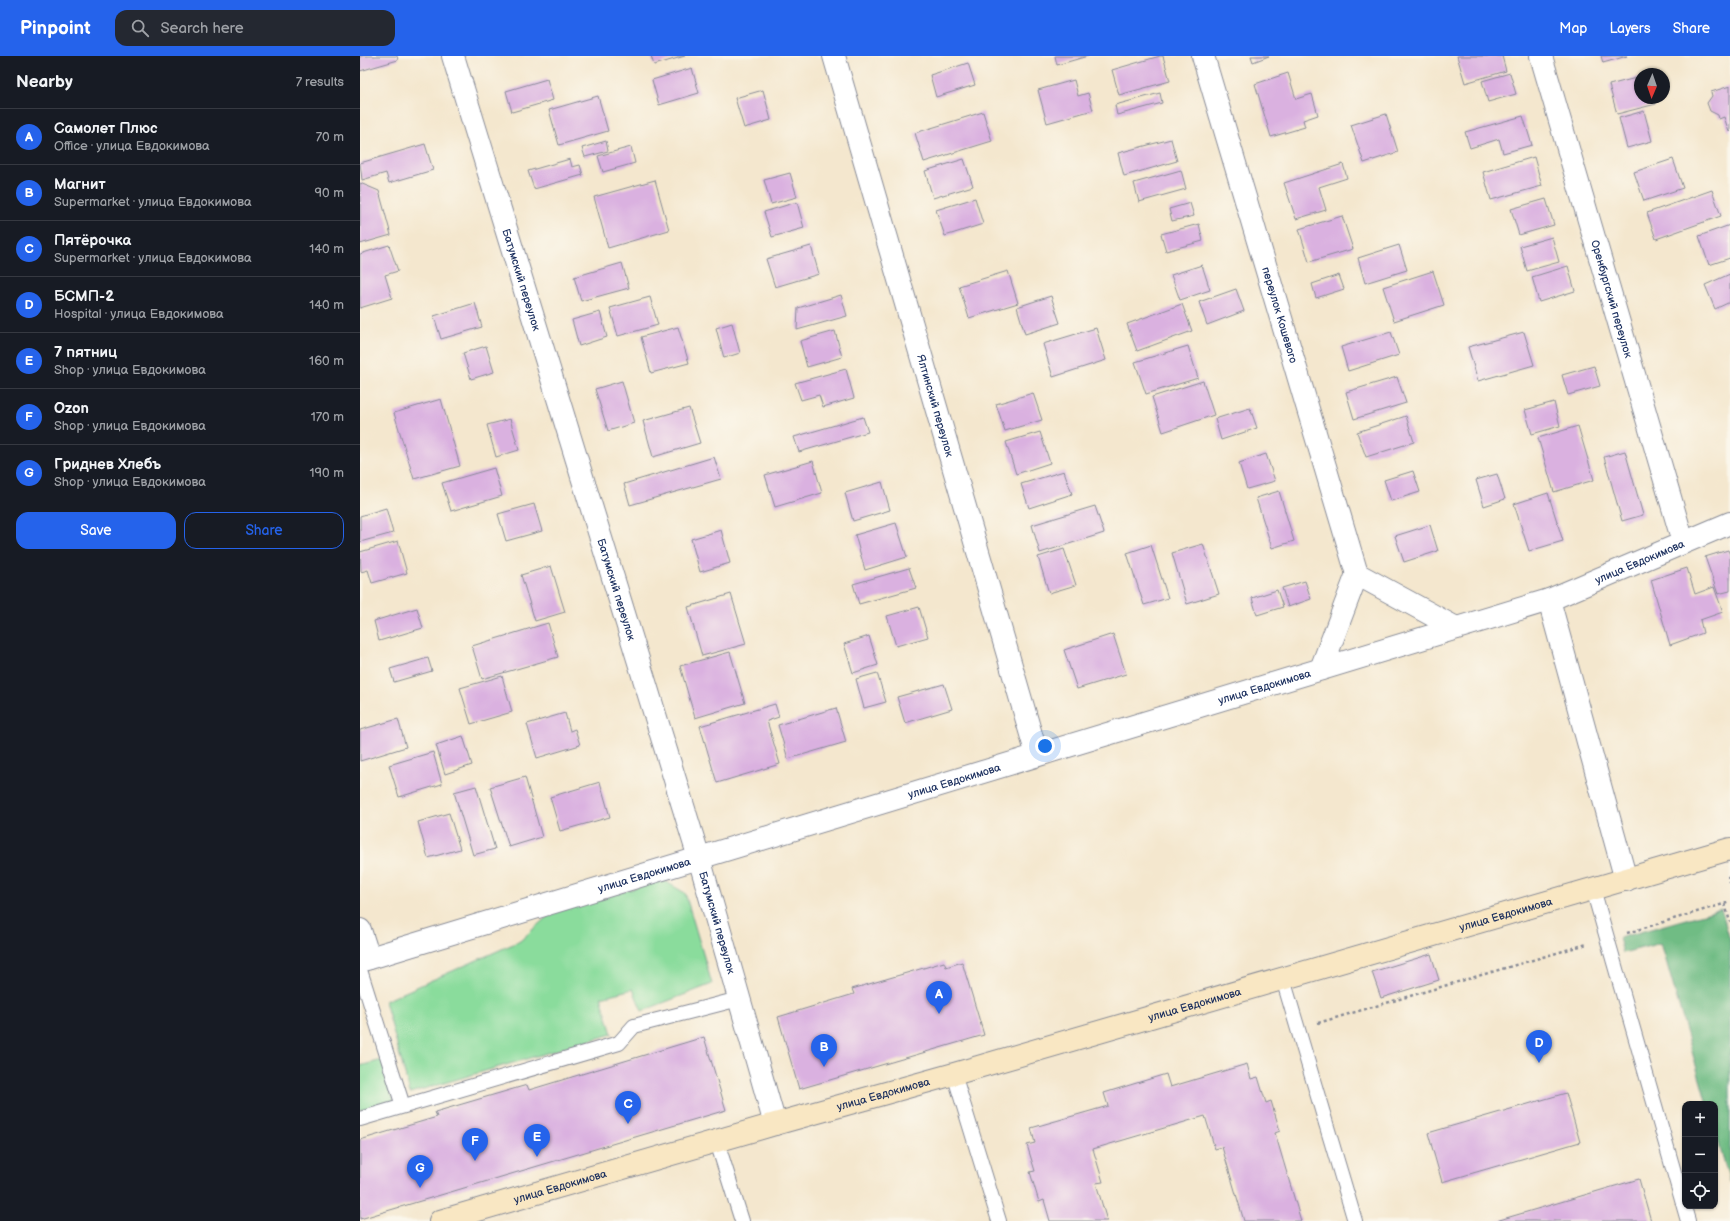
<!DOCTYPE html>
<meta charset="utf-8">
<style>
body{margin:0;font-family:"Balsamiq Sans",sans-serif;background:#242831;color:#f1f3f6}
.controls{position:absolute;right:12px;bottom:12px;display:grid;overflow:hidden;border-radius:8px;box-shadow:0 1px 3px #0004}
.controls button{width:36px;height:36px;display:grid;place-items:center;padding:0;border:0;border-bottom:1px solid #363941;background:#171b24;color:#f1f3f6;font:20px sans-serif}
.compass{position:absolute;left:1274px;top:12px;width:36px;height:36px;border-radius:50%;background:#171b24;box-shadow:0 1px 3px #0004;rotate:182deg}
.you{position:absolute;left:685px;top:690px;width:14px;height:14px;margin:-10px;border:3px solid #fff;border-radius:50%;background:#1a73e8;box-shadow:0 0 0 6px #1a73e833}
.badge{display:grid;place-items:center;width:26px;height:26px;border-radius:50%;background:#2563eb;color:#fff;font-size:13px;font-weight:700}
.pin{position:absolute;translate:-50% -33px;filter:drop-shadow(0 1px 2px #0008)}
.pin::after{content:'';position:absolute;top:21px;width:14px;height:12px;background:inherit;clip-path:polygon(0 0,100% 0,50% 100%)}
.list{margin:0;padding:0;list-style:none}
h2{display:flex;justify-content:space-between;align-items:center;height:52px;margin:0;padding:0 16px;font-size:17px}
h2 small{font-size:13px;font-weight:400;color:#9ea1a6}
.list li{display:grid;grid-template-columns:26px 1fr auto;gap:12px;align-items:center;box-sizing:border-box;height:56px;padding:0 16px;border-top:1px solid #363941}
.list b{display:block;font-size:15px;white-space:nowrap}
.list p{margin:0;font-size:13px;white-space:nowrap;color:#9ea1a6}
.list em{font-size:13px;font-style:normal;color:#9ea1a6}
.actions{display:flex;gap:8px;padding:12px 16px}
.actions a{flex:1;padding:9px 0;border:1px solid #2563eb;border-radius:12px;text-align:center;font-size:14px;color:#2563eb}
.actions .main{background:#2563eb;color:#fff}
.icon{flex:none;width:22px;height:22px;fill:none;stroke:currentColor;stroke-width:2;stroke-linecap:round;stroke-linejoin:round}
.map{position:relative;flex:none;width:1370px;height:1165px;overflow:hidden}
header{display:flex;align-items:center;gap:24px;box-sizing:border-box;height:56px;padding:0 20px;background:#2563eb;color:#fff}
header strong{font-size:19px}
nav{display:flex;gap:22px;margin-inline-start:auto;font-size:14px}
.search{width:280px;height:36px;background:#242831;display:flex;align-items:center;gap:10px;box-sizing:border-box;padding:0 14px;border-radius:12px;color:#9ea1a6;font-size:15px}
main{display:flex}
aside{flex:1;background:#171b24}
.map>svg:first-child{display:block}
.green{fill:#8adc9c;stroke:#52867d}
.forest{fill:#6fbc84;stroke:#457671}
.building{fill:#dab1e0}
.lines{fill:none;stroke-linecap:round;stroke-linejoin:round}
.service-casing{stroke:#888b96;stroke-width:16}
.minor-casing{stroke:#888b96;stroke-width:24}
.tertiary-casing{stroke:#888b96;stroke-width:24}
.secondary-casing{stroke:#888b96;stroke-width:24}
.path{stroke:#888b96;stroke-width:2.5;stroke-dasharray:3 3;stroke-linecap:butt}
.service{stroke:#fff;stroke-width:14}
.minor{stroke:#fff;stroke-width:22}
.tertiary{stroke:#fff;stroke-width:22}
.secondary{stroke:#f9e7c3;stroke-width:22}
.labels{text-anchor:middle;stroke-width:4;stroke-linejoin:round;paint-order:stroke}
.street-label{font-size:11px;fill:#1b2f5e;stroke:#fbf7ec}
</style>
<header>
<strong>Pinpoint</strong>
<div class="search"><svg class="icon" aria-label="search" viewBox="0 0 24 24"><circle cx="10" cy="10" r="6"/><path d="M15 15l6 6"/></svg>Search here</div>
<nav><a>Map</a><a>Layers</a><a>Share</a></nav>
</header>
<main>
<aside>
<h2>Nearby<small>7 results</small></h2>
<ul class="list">
<li><span class="badge">A</span><div><b>Самолет Плюс</b><p>Office · улица Евдокимова</p></div><em>70 m</em></li>
<li><span class="badge">B</span><div><b>Магнит</b><p>Supermarket · улица Евдокимова</p></div><em>90 m</em></li>
<li><span class="badge">C</span><div><b>Пятёрочка</b><p>Supermarket · улица Евдокимова</p></div><em>140 m</em></li>
<li><span class="badge">D</span><div><b>БСМП-2</b><p>Hospital · улица Евдокимова</p></div><em>140 m</em></li>
<li><span class="badge">E</span><div><b>7 пятниц</b><p>Shop · улица Евдокимова</p></div><em>160 m</em></li>
<li><span class="badge">F</span><div><b>Ozon</b><p>Shop · улица Евдокимова</p></div><em>170 m</em></li>
<li><span class="badge">G</span><div><b>Гриднев Хлебъ</b><p>Shop · улица Евдокимова</p></div><em>190 m</em></li>
</ul>
<div class="actions"><a class="main">Save</a><a>Share</a></div>
</aside>
<div class="map">
<svg width="1370" height="1165" viewBox="0 0 1370 1165">
<rect width="100%" height="100%" fill="#fbf7ec"/>
<filter id="ink" filterUnits="userSpaceOnUse"><feTurbulence type="fractalNoise" baseFrequency=".025" numOctaves="2"/><feDisplacementMap in="SourceGraphic" scale="8" xChannelSelector="R" yChannelSelector="G"/><feConvolveMatrix kernelMatrix="1 2 1 2 8 2 1 2 1" color-interpolation-filters="sRGB"/></filter>
<filter id="wash" filterUnits="userSpaceOnUse"><feTurbulence type="fractalNoise" baseFrequency=".012" numOctaves="4" result="noise"/><feDisplacementMap in="SourceGraphic" scale="16" xChannelSelector="R" yChannelSelector="G"/><feGaussianBlur stdDeviation="0.9" result="paint"/><feColorMatrix in="noise" values="0 0 0 0 0 0 0 0 0 0 0 0 0 0 0 0 0 1.4 0 .05"/><feComposite in="paint" operator="in"/></filter>
<g filter="url(#wash)">
<rect width="100%" height="100%" fill="#f4e7ce"/>
<!-- green -->
<path class="green" d="M 303,824 L 325,837 L 352,928 L 282,955 L 273,933 L 241,941 L 252,978 L 50,1037 L 25,945 L 160,885 L 191,857 Z
M 22,1004 L 34,1045 L 0,1054 L 0,1010 Z"/>
<!-- forest -->
<path class="forest" d="M 1361,853 L 1370,884 L 1370,1126 L 1355,1074 L 1355,1048 L 1347,1048 L 1301,887 L 1263,897 L 1259,882 Z"/>
<g id="blocks">
<!-- building -->
<path class="building" d="M 0,0 L 37,0 L 38,4 L 0,15 Z
M 291,0 L 325,0 L 294,9 Z
M 695,0 L 728,0 L 697,9 Z
M 800,0 L 803,0 L 810,25 L 759,39 L 752,14 Z
M 891,0 L 909,0 L 893,6 Z
M 1097,0 L 1142,0 L 1146,15 L 1105,27 Z
M 1241,0 L 1267,0 L 1243,7 Z
M 608,7 L 615,29 L 576,41 L 570,19 Z
M 332,12 L 339,37 L 299,49 L 292,24 Z
M 928,17 L 936,43 L 952,38 L 958,59 L 943,64 L 945,71 L 911,81 L 895,28 Z
M 1150,17 L 1156,38 L 1128,46 L 1122,25 Z
M 1280,21 L 1280,42 L 1295,42 L 1296,48 L 1257,58 L 1249,29 Z
M 187,23 L 193,44 L 152,56 L 146,35 Z
M 714,24 L 718,40 L 728,37 L 733,54 L 687,67 L 678,34 Z
M 1370,30 L 1370,75 L 1369,76 L 1364,61 L 1359,63 L 1358,59 L 1350,55 L 1347,47 L 1352,40 L 1351,36 Z
M 403,34 L 411,64 L 384,72 L 375,42 Z
M 800,37 L 802,47 L 757,59 L 755,49 Z
M 238,40 L 248,75 L 199,89 L 189,54 Z
M 1284,55 L 1292,85 L 1267,92 L 1259,62 Z
M 623,56 L 632,85 L 564,106 L 555,77 Z
M 1026,58 L 1038,96 L 1004,107 L 991,69 Z
M 1163,60 L 1172,89 L 1143,97 L 1139,83 L 1110,92 L 1105,76 Z
M 811,83 L 817,105 L 764,120 L 758,97 Z
M 246,85 L 248,95 L 225,101 L 222,92 Z
M 65,88 L 73,114 L 29,127 L 26,117 L 2,124 L 0,107 Z
M 271,91 L 275,107 L 243,116 L 238,100 Z
M 1174,101 L 1182,130 L 1131,144 L 1123,116 Z
M 210,103 L 212,111 L 220,109 L 223,119 L 174,133 L 168,115 Z
M 604,103 L 613,130 L 573,142 L 565,115 Z
M 1313,103 L 1323,132 L 1284,145 L 1274,116 Z
M 983,108 L 987,122 L 959,131 L 966,154 L 936,163 L 924,127 Z
M 821,114 L 826,133 L 779,146 L 774,127 Z
M 430,117 L 437,141 L 411,148 L 404,124 Z
M 295,124 L 309,174 L 248,192 L 234,141 Z
M 0,127 L 19,135 L 31,179 L 0,188 Z
M 1352,134 L 1361,160 L 1296,183 L 1287,157 Z
M 615,142 L 623,168 L 585,180 L 576,154 Z
M 1186,143 L 1194,169 L 1159,179 L 1151,153 Z
M 437,146 L 444,172 L 412,181 L 404,156 Z
M 830,147 L 834,160 L 812,165 L 809,153 Z
M 982,160 L 993,193 L 949,206 L 939,173 Z
M 839,168 L 843,185 L 806,195 L 801,178 Z
M 1370,169 L 1370,202 L 1349,209 L 1339,180 Z
M 1192,181 L 1199,206 L 1167,215 L 1160,190 Z
M 29,189 L 38,215 L 25,219 L 32,242 L 0,252 L 0,198 Z
M 1039,189 L 1047,214 L 1005,227 L 998,202 Z
M 451,190 L 459,218 L 415,231 L 406,203 Z
M 262,207 L 269,232 L 221,245 L 214,221 Z
M 842,209 L 850,234 L 820,244 L 811,219 Z
M 1208,210 L 1215,235 L 1179,246 L 1172,221 Z
M 648,215 L 658,247 L 609,262 L 599,230 Z
M 1073,215 L 1084,249 L 1034,265 L 1023,231 Z
M 1370,218 L 1370,246 L 1355,253 L 1345,229 Z
M 979,219 L 984,233 L 956,242 L 952,228 Z
M 876,233 L 884,255 L 847,269 L 839,246 Z
M 481,239 L 487,260 L 437,274 L 438,252 Z
M 691,240 L 700,267 L 665,278 L 657,251 Z
M 290,241 L 298,269 L 258,280 L 250,252 Z
M 115,247 L 122,271 L 81,283 L 74,260 Z
M 822,248 L 832,275 L 777,295 L 767,268 Z
M 240,256 L 247,281 L 219,290 L 212,264 Z
M 372,267 L 380,297 L 364,302 L 356,272 Z
M 318,271 L 329,307 L 291,317 L 281,281 Z
M 736,272 L 746,304 L 693,321 L 683,288 Z
M 475,275 L 482,301 L 447,311 L 440,285 Z
M 1031,276 L 1039,299 L 988,315 L 981,291 Z
M 1164,276 L 1174,309 L 1118,325 L 1108,291 Z
M 126,290 L 134,316 L 111,323 L 103,297 Z
M 828,290 L 838,322 L 786,338 L 775,306 Z
M 1234,310 L 1240,330 L 1208,339 L 1202,319 Z
M 486,313 L 494,342 L 463,351 L 459,339 L 441,344 L 435,327 Z
M 1037,321 L 1046,347 L 994,363 L 986,336 Z
M 262,325 L 274,367 L 248,375 L 235,333 Z
M 843,325 L 854,359 L 803,376 L 792,341 Z
M 673,337 L 682,364 L 645,375 L 636,348 Z
M 81,343 L 100,410 L 54,423 L 34,357 Z
M 1194,346 L 1200,370 L 1172,378 L 1165,354 Z
M 329,352 L 340,387 L 293,401 L 283,365 Z
M 890,352 L 897,372 L 861,384 L 855,363 Z
M 1046,360 L 1054,386 L 1006,401 L 997,376 Z
M 503,361 L 508,376 L 439,396 L 434,381 Z
M 150,363 L 159,394 L 136,401 L 127,369 Z
M 1218,370 L 1234,424 L 1194,436 L 1178,382 Z
M 680,376 L 690,407 L 656,418 L 646,386 Z
M 1265,395 L 1283,459 L 1262,465 L 1244,401 Z
M 906,398 L 915,425 L 887,433 L 879,407 Z
M 354,401 L 361,423 L 270,449 L 264,428 Z
M 453,405 L 462,437 L 415,451 L 405,419 Z
M 134,412 L 142,440 L 91,455 L 82,427 Z
M 704,415 L 712,438 L 669,452 L 661,428 Z
M 1053,415 L 1060,436 L 1031,445 L 1024,424 Z
M 1137,418 L 1145,443 L 1124,450 L 1116,424 Z
M 522,426 L 530,454 L 493,465 L 485,437 Z
M 919,435 L 934,485 L 912,492 L 896,442 Z
M 1188,437 L 1203,485 L 1169,495 L 1154,448 Z
M 174,448 L 182,475 L 146,485 L 138,458 Z
M 735,450 L 744,477 L 680,497 L 672,469 Z
M 26,452 L 33,477 L 0,486 L 0,460 Z
M 536,467 L 547,501 L 505,514 L 495,479 Z
M 1070,469 L 1078,495 L 1044,506 L 1035,480 Z
M 361,474 L 370,507 L 340,516 L 331,483 Z
M 38,485 L 47,517 L 12,527 L 8,514 L 1,516 L 0,496 Z
M 843,488 L 859,538 L 827,548 L 812,497 Z
M 791,489 L 808,542 L 784,549 L 767,497 Z
M 704,493 L 716,529 L 689,537 L 678,501 Z
M 1368,494 L 1370,499 L 1370,535 L 1358,538 L 1345,501 Z
M 191,510 L 205,556 L 175,565 L 161,519 Z
M 549,512 L 556,532 L 499,548 L 493,528 Z
M 1327,512 L 1335,538 L 1354,531 L 1363,556 L 1340,564 L 1343,577 L 1310,589 L 1291,524 Z
M 945,525 L 951,543 L 928,551 L 922,532 Z
M 917,534 L 923,551 L 897,559 L 892,542 Z
M 371,538 L 386,588 L 342,600 L 328,551 Z
M 559,551 L 568,581 L 536,590 L 527,560 Z
M 57,552 L 63,572 L 19,585 L 14,565 Z
M 188,567 L 198,601 L 122,623 L 112,590 Z
M 753,578 L 766,618 L 717,633 L 704,594 Z
M 509,580 L 518,609 L 493,617 L 484,588 Z
M 370,596 L 385,647 L 335,662 L 320,610 Z
M 68,602 L 72,615 L 34,626 L 30,613 Z
M 517,617 L 526,646 L 504,652 L 496,623 Z
M 142,620 L 152,656 L 111,668 L 100,632 Z
M 584,628 L 592,653 L 545,667 L 537,641 Z
M 415,648 L 419,661 L 407,665 L 420,708 L 357,727 L 340,670 Z
M 476,652 L 486,686 L 428,703 L 418,669 Z
M 205,657 L 210,675 L 215,673 L 220,689 L 177,702 L 167,668 Z
M 38,663 L 46,691 L 0,705 L 0,674 Z
M 103,680 L 112,709 L 85,718 L 76,689 Z
M 73,696 L 82,728 L 39,741 L 29,709 Z
M 165,721 L 182,781 L 149,791 L 130,731 Z
M 240,726 L 250,761 L 200,775 L 190,741 Z
M 116,730 L 135,793 L 113,799 L 94,736 Z
M 89,757 L 100,793 L 68,802 L 58,766 Z
M 1071,898 L 1079,924 L 1021,942 L 1012,916 Z
M 584,906 L 586,911 L 602,906 L 624,979 L 439,1033 L 418,961 L 494,938 L 492,933 Z
M 344,981 L 366,1054 L 0,1163 L 0,1084 L 77,1061 L 75,1056 L 167,1029 L 169,1034 Z
M 887,1008 L 891,1023 L 898,1021 L 906,1047 L 911,1045 L 920,1075 L 915,1077 L 941,1165 L 884,1165 L 862,1091 L 855,1093 L 845,1060 L 733,1093 L 743,1126 L 736,1127 L 747,1165 L 690,1165 L 684,1144 L 679,1146 L 670,1116 L 675,1115 L 667,1089 L 675,1087 L 671,1072 L 748,1050 L 744,1037 L 806,1018 L 810,1031 Z
M 1206,1037 L 1220,1086 L 1082,1126 L 1068,1077 Z
M 1279,1123 L 1291,1165 L 1136,1165 Z"/>
</g>
</g>
<g filter="url(#ink)">
<use href="#blocks" fill-opacity="0" stroke="#888b96" stroke-width="1"/>
<g class="lines">
<!-- service casing -->
<g class="service-casing">
<path id="service" d="M 1233,833 L 1328,1165
M 0,914 L 43,1050
M 923,923 L 995,1165
M 594,1018 L 639,1165
M 0,1063 L 259,987 L 274,970 L 379,943
M 357,1086 L 382,1165"/>
</g>
<!-- minor casing -->
<g class="minor-casing">
<g id="minor">
<path id="s1" d="M 474,0 L 677,699"/>
<path id="s2" d="M 843,0 L 997,518"/>
<path id="s3" d="M 1181,0 L 1323,486"/>
<path d="M 1189,544 L 1266,824"/>
<path d="M 961,613 L 997,518 L 1096,572"/>
<path d="M 0,874 L 9,902"/>
<path id="s4" d="M 0,905 L 1189,544 L 1370,467"/>
</g>
</g>
<!-- tertiary casing -->
<g class="tertiary-casing">
<g id="tertiary">
<path id="s5" d="M 93,0 L 339,802 L 415,1068"/>
</g>
</g>
<!-- secondary casing -->
<g class="secondary-casing">
<g id="secondary">
<path id="s6" d="M 80,1165 L 415,1068 L 594,1018 L 1370,793"/>
</g>
</g>
<!-- path -->
<path class="path" d="M 1368,820 L 1370,827
M 1365,848 L 1370,866
M 1267,877 L 1370,846
M 958,967 L 1227,888"/>
<!-- service -->
<use href="#service" class="service"/>
<!-- minor -->
<use href="#minor" class="minor"/>
<!-- tertiary -->
<use href="#tertiary" class="tertiary"/>
<!-- secondary -->
<use href="#secondary" class="secondary"/>
</g>
</g>
<g class="labels">
<!-- street labels -->
<g class="street-label">
<text dy="4" stroke="none"><textPath href="#s5" startOffset="234">Батумский переулок</textPath></text>
<text dy="4" stroke="none"><textPath href="#s3" startOffset="253">Оренбургский переулок</textPath></text>
<text dy="4" stroke="none"><textPath href="#s2" startOffset="270">переулок Кошевого</textPath></text>
<text dy="4" stroke="none"><textPath href="#s1" startOffset="364">Ялтинский переулок</textPath></text>
<text dy="4" stroke="none"><textPath href="#s4" startOffset="1341">улица Евдокимова</textPath></text>
<text dy="4" stroke="none"><textPath href="#s5" startOffset="558">Батумский переулок</textPath></text>
<text dy="4" stroke="none"><textPath href="#s4" startOffset="945">улица Евдокимова</textPath></text>
<text dy="4" stroke="none"><textPath href="#s4" startOffset="621">улица Евдокимова</textPath></text>
<text dy="4" stroke="none"><textPath href="#s4" startOffset="297">улица Евдокимова</textPath></text>
<text dy="4" stroke="none"><textPath href="#s6" startOffset="1109">улица Евдокимова</textPath></text>
<text dy="4" stroke="none"><textPath href="#s5" startOffset="906">Батумский переулок</textPath></text>
<text dy="4" stroke="none"><textPath href="#s6" startOffset="785">улица Евдокимова</textPath></text>
<text dy="4" stroke="none"><textPath href="#s6" startOffset="461">улица Евдокимова</textPath></text>
<text dy="4" stroke="none"><textPath href="#s6" startOffset="125">улица Евдокимова</textPath></text>
</g>
</g>
</svg>
<div class="controls">
<button>+</button>
<button>−</button>
<button><svg class="icon" aria-label="locate" viewBox="0 0 24 24"><circle cx="12" cy="12" r="6"/><path d="M12 2v4M12 18v4M2 12h4M18 12h4"/></svg></button>
</div>
<svg class="compass" viewBox="-18 -18 36 36"><path d="M0-13l5 13h-10z" fill="#e53935"/><path d="M0 13l5-13h-10z" fill="#9ea1a6"/></svg>
<div class="you"></div>
<div class="pin badge" style="left:579px;top:958px">A</div>
<div class="pin badge" style="left:464px;top:1011px">B</div>
<div class="pin badge" style="left:268px;top:1068px">C</div>
<div class="pin badge" style="left:1179px;top:1007px">D</div>
<div class="pin badge" style="left:177px;top:1101px">E</div>
<div class="pin badge" style="left:115px;top:1105px">F</div>
<div class="pin badge" style="left:60px;top:1132px">G</div>
</div>
</main>
